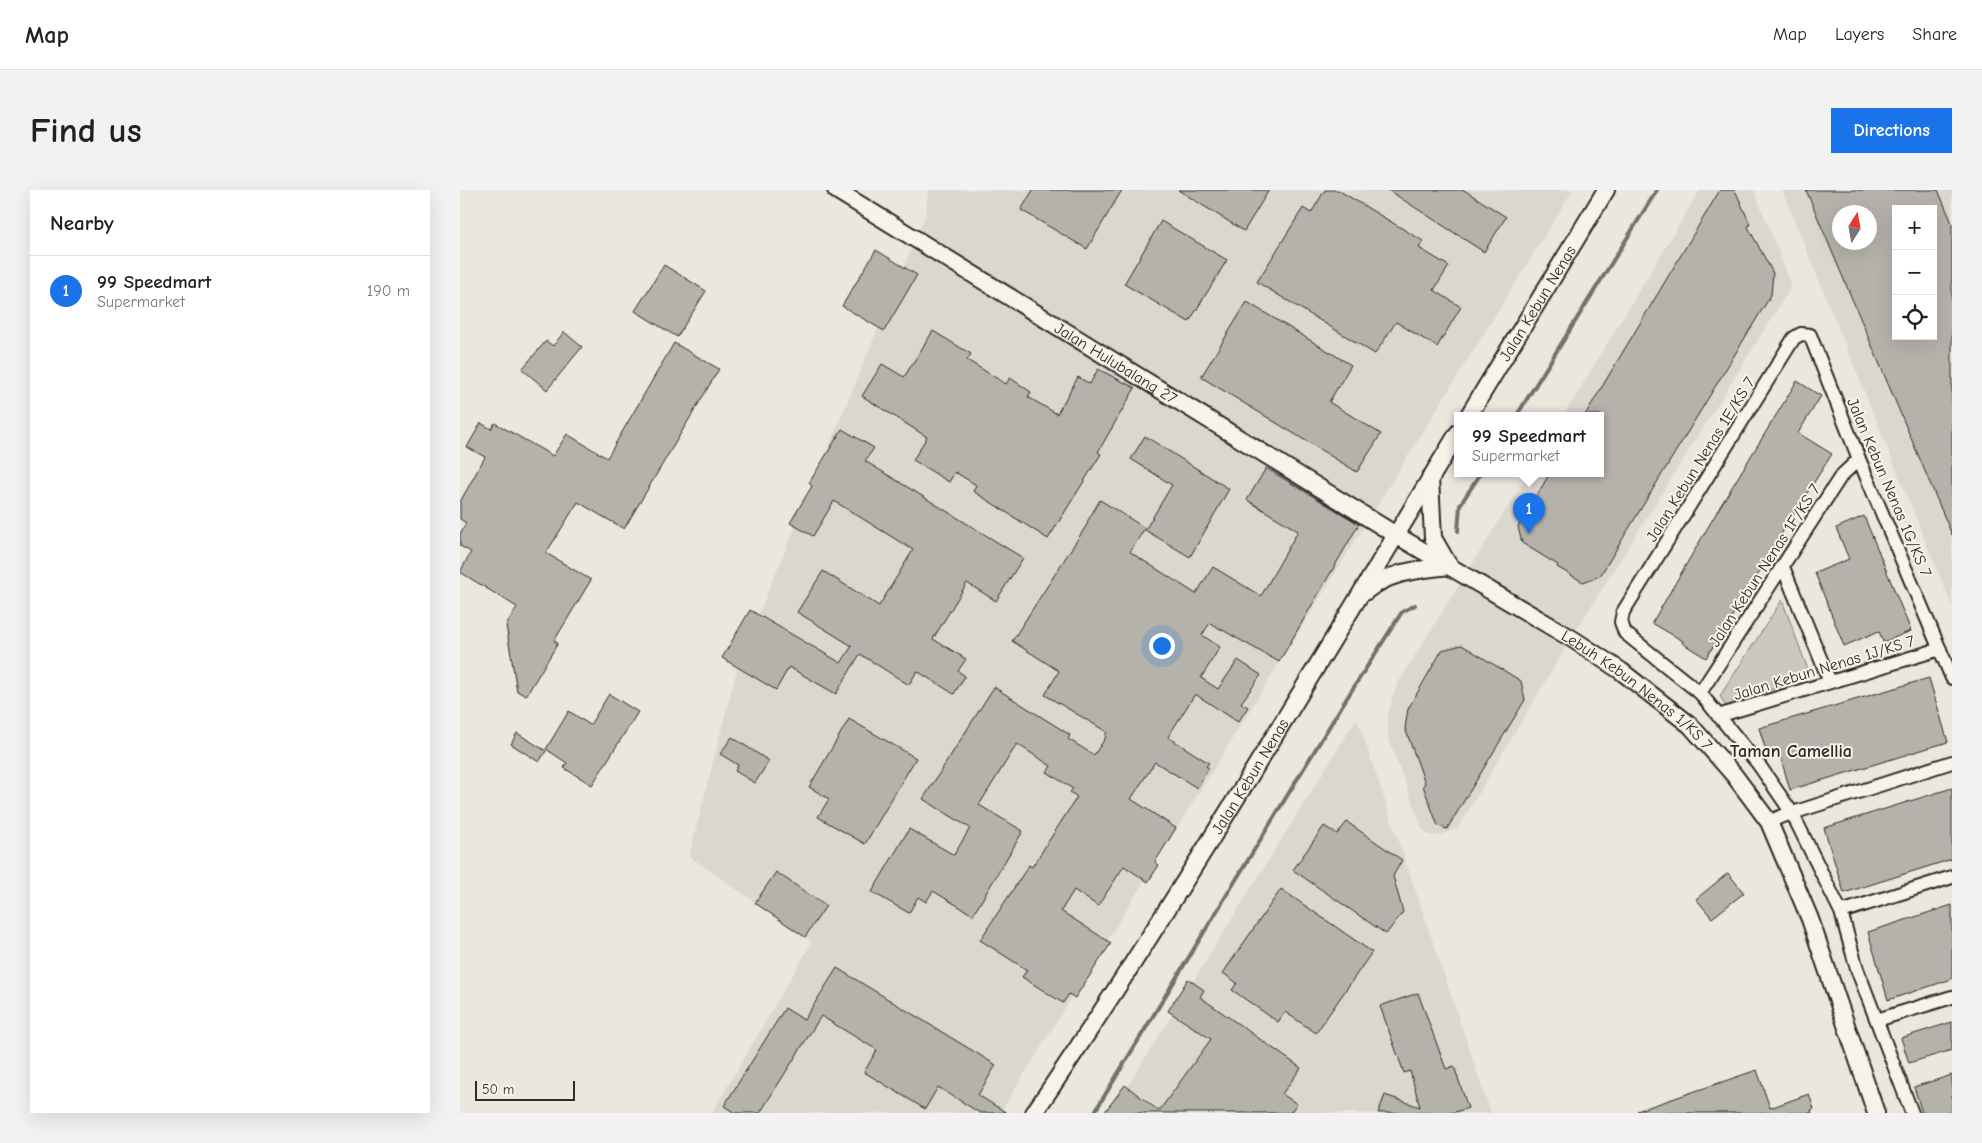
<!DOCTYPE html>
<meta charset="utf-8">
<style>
body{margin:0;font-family:"Comic Neue",sans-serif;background:#f2f2f2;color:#202124}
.controls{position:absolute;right:15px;top:15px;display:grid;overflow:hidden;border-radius:0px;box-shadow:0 5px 20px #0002}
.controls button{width:45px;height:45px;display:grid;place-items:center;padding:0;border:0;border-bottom:1px solid #e0e0e0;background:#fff;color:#202124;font:25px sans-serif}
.compass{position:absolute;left:1372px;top:15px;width:45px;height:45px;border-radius:50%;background:#fff;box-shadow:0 5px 20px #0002;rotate:11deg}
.scale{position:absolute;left:15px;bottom:12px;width:100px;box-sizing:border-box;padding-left:5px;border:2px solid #2b2b2b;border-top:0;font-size:14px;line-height:18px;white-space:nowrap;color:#2b2b2b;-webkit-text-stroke:4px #f7f3e8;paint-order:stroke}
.you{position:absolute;left:701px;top:455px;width:18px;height:18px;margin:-12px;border:4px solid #fff;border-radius:50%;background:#1a73e8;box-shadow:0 0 0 8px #1a73e833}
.badge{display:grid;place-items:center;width:32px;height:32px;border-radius:50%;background:#1a73e8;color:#fff;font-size:16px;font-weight:700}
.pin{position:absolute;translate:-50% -41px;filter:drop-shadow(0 1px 2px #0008)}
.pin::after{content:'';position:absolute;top:26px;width:18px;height:15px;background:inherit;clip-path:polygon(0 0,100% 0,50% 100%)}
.popup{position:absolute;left:994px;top:222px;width:150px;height:65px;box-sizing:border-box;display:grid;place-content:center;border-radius:0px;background:#fff;filter:drop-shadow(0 1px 4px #0005);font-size:16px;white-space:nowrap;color:#757577}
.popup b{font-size:19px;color:#202124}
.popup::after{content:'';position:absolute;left:50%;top:100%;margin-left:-10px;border:10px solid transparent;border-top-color:#fff}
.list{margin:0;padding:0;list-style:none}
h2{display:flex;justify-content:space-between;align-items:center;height:65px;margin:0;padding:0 20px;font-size:21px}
h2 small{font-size:16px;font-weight:400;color:#757577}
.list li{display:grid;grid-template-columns:32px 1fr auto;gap:15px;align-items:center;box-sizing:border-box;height:70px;padding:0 20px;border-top:1px solid #e0e0e0}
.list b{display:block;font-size:19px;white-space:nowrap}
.list p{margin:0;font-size:16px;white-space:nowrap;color:#757577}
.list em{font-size:16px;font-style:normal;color:#757577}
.icon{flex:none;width:28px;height:28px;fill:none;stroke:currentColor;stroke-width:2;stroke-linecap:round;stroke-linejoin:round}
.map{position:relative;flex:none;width:1492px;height:923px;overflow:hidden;border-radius:0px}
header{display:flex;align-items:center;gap:30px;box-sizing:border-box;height:70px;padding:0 25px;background:#fff;border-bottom:1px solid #e0e0e0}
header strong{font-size:24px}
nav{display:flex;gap:28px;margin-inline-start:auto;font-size:18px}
.intro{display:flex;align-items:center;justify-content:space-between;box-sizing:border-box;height:120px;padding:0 30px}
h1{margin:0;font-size:35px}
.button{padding:12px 22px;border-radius:0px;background:#1a73e8;color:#fff;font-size:18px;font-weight:700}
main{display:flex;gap:30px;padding:0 30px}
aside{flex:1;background:#fff;border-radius:0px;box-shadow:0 5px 20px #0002}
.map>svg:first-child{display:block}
.built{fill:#dbd7ce;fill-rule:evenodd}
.green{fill:#cbc8bf;stroke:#7b7a75}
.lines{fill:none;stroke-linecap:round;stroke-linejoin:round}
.stream{stroke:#72716c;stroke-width:4}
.building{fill:#b5b2ab;stroke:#2b2b2b;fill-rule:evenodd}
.minor-casing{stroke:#2b2b2b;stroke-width:16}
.tertiary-casing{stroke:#2b2b2b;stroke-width:20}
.minor{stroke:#f7f3e8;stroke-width:12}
.tertiary{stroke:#f7f3e8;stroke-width:16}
.labels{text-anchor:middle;stroke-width:4;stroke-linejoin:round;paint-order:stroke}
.street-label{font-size:16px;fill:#2b2b2b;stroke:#f7f3e8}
.neighbourhood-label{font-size:18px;font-weight:bold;fill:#2b2b2b;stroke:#f7f3e8}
</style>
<header>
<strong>Map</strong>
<nav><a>Map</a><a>Layers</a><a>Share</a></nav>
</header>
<div class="intro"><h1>Find us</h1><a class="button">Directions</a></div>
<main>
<aside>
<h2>Nearby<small></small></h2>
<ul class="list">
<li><span class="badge">1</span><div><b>99 Speedmart</b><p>Supermarket</p></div><em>190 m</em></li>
</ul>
</aside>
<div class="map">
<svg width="1492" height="923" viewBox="0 0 1492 923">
<rect width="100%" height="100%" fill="#ebe7dd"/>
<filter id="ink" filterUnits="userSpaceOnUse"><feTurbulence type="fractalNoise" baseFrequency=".02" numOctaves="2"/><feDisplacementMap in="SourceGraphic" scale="10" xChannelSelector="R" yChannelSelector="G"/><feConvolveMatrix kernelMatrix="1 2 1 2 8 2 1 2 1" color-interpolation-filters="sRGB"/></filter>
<g filter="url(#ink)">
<!-- built -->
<path class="built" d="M 468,0 L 1113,0 L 540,923 L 252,923 L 352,752 L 229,666 L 279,471 L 466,24 Z
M 1240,0 L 1294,0 L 1329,88 L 1330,99 L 1115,442 L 998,638 L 979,646 L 969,645 L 963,640 L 928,548 L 928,525 L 933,505 L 941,488 L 1069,283 L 1140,283 L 1140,225 L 1104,225 Z
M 1322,0 L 1492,0 L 1492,416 ZM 1436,19 L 1473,19 L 1473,146 L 1436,146 ZM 1380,22 L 1410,22 L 1410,52 L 1380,52 Z
M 897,528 L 1031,923 L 651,923 Z"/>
<!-- green -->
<path class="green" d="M 1322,410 L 1350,485 L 1266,517 L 1260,506 Z"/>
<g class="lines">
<!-- stream -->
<path class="stream" d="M 1057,225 L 1197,0
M 998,341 L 1000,315 L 1021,283
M 634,923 L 883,514 L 942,422 L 955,415"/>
</g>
<!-- building -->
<path class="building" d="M 573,0 L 662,0 L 627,59 L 561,20 Z
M 718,0 L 809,0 L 784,41 Z
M 865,0 L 878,0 L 963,51 L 959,58 L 989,76 L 974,100 L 1001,117 L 977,157 L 936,132 L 915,164 L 797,92 L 843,18 L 851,23 Z
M 928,0 L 1004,0 L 1046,27 L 1024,62 Z
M 1260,0 L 1275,0 L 1290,34 L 1288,37 L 1313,83 L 1311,105 L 1140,386 L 1123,392 L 1097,377 L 1098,375 L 1062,353 L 1058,337 L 1090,283 L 1140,283 L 1140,225 L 1125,225 Z
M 1346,0 L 1478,0 L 1492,33 L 1492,345 ZM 1436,19 L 1473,19 L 1473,146 L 1436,146 ZM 1380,22 L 1410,22 L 1410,52 L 1380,52 Z
M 701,31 L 767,70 L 729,132 L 664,94 Z
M 416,60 L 457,85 L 424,141 L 382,116 Z
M 204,75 L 246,101 L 217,147 L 175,121 Z
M 787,112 L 891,175 L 869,212 L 921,244 L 897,282 L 741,187 Z
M 473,141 L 511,164 L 507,170 L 546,194 L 550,188 L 571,202 L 568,207 L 597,224 L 618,187 L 630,194 L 638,179 L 675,198 L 638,262 L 641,264 L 588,349 L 513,301 L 516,295 L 495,282 L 489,292 L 453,270 L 467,247 L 402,206 L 422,174 L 444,187 Z
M 104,142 L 122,157 L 87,200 L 62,179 L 86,151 L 93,156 Z
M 214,153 L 259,179 L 164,339 L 118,312 L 86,363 L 131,390 L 94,451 L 98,453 L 66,506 L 57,501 L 46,435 L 57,417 L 0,382 L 11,362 L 0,356 L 0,344 L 6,333 L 0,329 L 0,312 L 25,267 L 7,257 L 21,233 L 31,239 L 35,233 L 93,266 L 107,244 L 147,268 Z
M 1337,191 L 1361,206 L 1338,243 L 1372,264 L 1302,374 L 1304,375 L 1246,468 L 1222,453 L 1223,451 L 1192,433 L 1261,315 Z
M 382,239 L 414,258 L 405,271 L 563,368 L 536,411 L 507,393 L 473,449 L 506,469 L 498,481 L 505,486 L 494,504 L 457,481 L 449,495 L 400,464 L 376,504 L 329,477 L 316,500 L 262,468 L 290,420 L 381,473 L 392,456 L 337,422 L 363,381 L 419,416 L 453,360 L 374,311 L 353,346 L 330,333 L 352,296 L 349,293 Z
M 685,246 L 769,299 L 730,367 L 685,340 L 712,295 L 671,269 Z
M 806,278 L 899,334 L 819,472 L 750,433 L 742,445 L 760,457 L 741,488 L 758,499 L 778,470 L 801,485 L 781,513 L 788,517 L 778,532 L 735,504 L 708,547 L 749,573 L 746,576 L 749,578 L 737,598 L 695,572 L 671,609 L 716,638 L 695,672 L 699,675 L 688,692 L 664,676 L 638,716 L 614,700 L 601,721 L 651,753 L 615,808 L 609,804 L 603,813 L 562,787 L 567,780 L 520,750 L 569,675 L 572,677 L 617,607 L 610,602 L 613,599 L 587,582 L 591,576 L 557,554 L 519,615 L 563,641 L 513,725 L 473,701 L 466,712 L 458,707 L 449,723 L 412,702 L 449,639 L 494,665 L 510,638 L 463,609 L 534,497 L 610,545 L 608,549 L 634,565 L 646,547 L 645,546 L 647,542 L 585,505 L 599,481 L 552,451 L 628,333 L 627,332 L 640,310 L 685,338 L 670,362 L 736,404 L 753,377 L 801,406 L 838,341 L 787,310 Z
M 1404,326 L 1451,441 L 1423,452 L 1419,441 L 1384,456 L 1355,383 L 1389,369 L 1376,338 Z
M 1002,455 L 1061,491 L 1065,510 L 987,639 L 978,636 L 963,596 L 965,593 L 945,538 L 948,519 L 982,460 Z
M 1469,488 L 1488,552 L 1330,600 L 1319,562 L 1307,564 L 1299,538 Z
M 149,504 L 178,522 L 132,595 L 104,578 L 107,573 L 86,559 L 109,521 L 130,535 Z
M 389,529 L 456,568 L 405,654 L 358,627 L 369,609 L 349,597 Z
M 57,543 L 86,561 L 79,572 L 51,554 Z
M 272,547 L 309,571 L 295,593 L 275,581 L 278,575 L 260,564 Z
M 1492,598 L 1492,669 L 1384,703 L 1364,638 Z
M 887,632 L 942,670 L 933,686 L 943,722 L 926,744 L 833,680 L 864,636 L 877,644 Z
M 316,682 L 366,716 L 345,747 L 295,713 Z
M 1268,683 L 1284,703 L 1252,728 L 1236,709 Z
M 821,699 L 912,762 L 856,843 L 825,822 L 818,832 L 772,800 L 777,793 L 763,783 Z
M 1492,715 L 1492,789 L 1428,810 L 1408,742 Z
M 377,778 L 536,875 L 518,905 L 547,923 L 520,923 L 478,897 L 465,919 L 404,882 L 417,860 L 361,826 L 300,923 L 275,923 L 264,916 L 325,818 L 344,830 Z
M 728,789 L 744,800 L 740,807 L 841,878 L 822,904 L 837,914 L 830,923 L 644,923 L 665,895 L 699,921 L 751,849 L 708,821 Z
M 958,803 L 986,879 L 994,876 L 1008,918 L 992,923 L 918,923 L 925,905 L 960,917 L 950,881 L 944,883 L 920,816 Z
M 1492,832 L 1492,860 L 1449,873 L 1441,848 Z
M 1297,880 L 1310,918 L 1349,904 L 1354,919 L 1351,920 L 1352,923 L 1178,923 L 1177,921 Z
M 1492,885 L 1492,923 L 1462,923 L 1454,897 Z"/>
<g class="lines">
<!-- minor casing -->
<g class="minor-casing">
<path id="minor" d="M 1323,377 L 1370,492
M 1240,503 L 1381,286 L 1399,269
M 1258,526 L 1480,459
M 1309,632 L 1320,627 L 1492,572
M 1381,722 L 1492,687
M 1417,830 L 1492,807
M 1452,923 L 1397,779 L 1381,722 L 1332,623 L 1299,575 L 1240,503 L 1165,443 L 1161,432 L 1163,422 L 1334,148 L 1341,144 L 1350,145 L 1399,269 L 1492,488"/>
</g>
<!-- tertiary casing -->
<g class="tertiary-casing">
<g id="tertiary">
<path id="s1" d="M 376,0 L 936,345 L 1114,450 L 1161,481 L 1230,535 L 1274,585 L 1309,632 L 1350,729 L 1416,923"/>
<path id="s2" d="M 1009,225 L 1146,0"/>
<path d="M 970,288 L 973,348 L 988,374"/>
<path d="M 903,403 C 930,381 956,380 990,376"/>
<path id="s3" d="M 574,923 C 724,702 859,471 998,243"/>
</g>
</g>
<!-- minor -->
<use href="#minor" class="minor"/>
<!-- tertiary -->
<use href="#tertiary" class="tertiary"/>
</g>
</g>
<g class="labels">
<!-- street labels -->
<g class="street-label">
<text dy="6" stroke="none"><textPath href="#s2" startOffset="131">Jalan Kebun Nenas</textPath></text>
<text dy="6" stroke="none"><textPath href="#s1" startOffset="329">Jalan Hulubalang 27</textPath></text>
<text transform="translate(1240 269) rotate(-58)" y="6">Jalan Kebun Nenas 1E/KS 7</text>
<text transform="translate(1430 297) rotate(67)" y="6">Jalan Kebun Nenas 1G/KS 7</text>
<text transform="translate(1304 375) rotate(-57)" y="6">Jalan Kebun Nenas 1F/KS 7</text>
<text transform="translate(1364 477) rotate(-17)" y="6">Jalan Kebun Nenas 1J/KS 7</text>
<text dy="6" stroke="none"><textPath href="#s1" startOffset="945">Lebuh Kebun Nenas 1/KS 7</textPath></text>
<text dy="6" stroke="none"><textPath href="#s3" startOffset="400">Jalan Kebun Nenas</textPath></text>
</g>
<!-- neighbourhood labels -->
<g class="neighbourhood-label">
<text x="1331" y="567">Taman Camellia</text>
</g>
</g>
</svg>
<div class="controls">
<button>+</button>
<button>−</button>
<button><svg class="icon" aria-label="locate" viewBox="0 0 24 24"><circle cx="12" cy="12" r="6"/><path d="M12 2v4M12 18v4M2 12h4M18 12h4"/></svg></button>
</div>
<svg class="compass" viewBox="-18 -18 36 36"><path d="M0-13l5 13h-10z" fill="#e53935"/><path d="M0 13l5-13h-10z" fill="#757577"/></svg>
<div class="scale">50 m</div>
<div class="you"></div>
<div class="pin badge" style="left:1069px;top:344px">1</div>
<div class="popup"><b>99 Speedmart</b>Supermarket</div>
</div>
</main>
